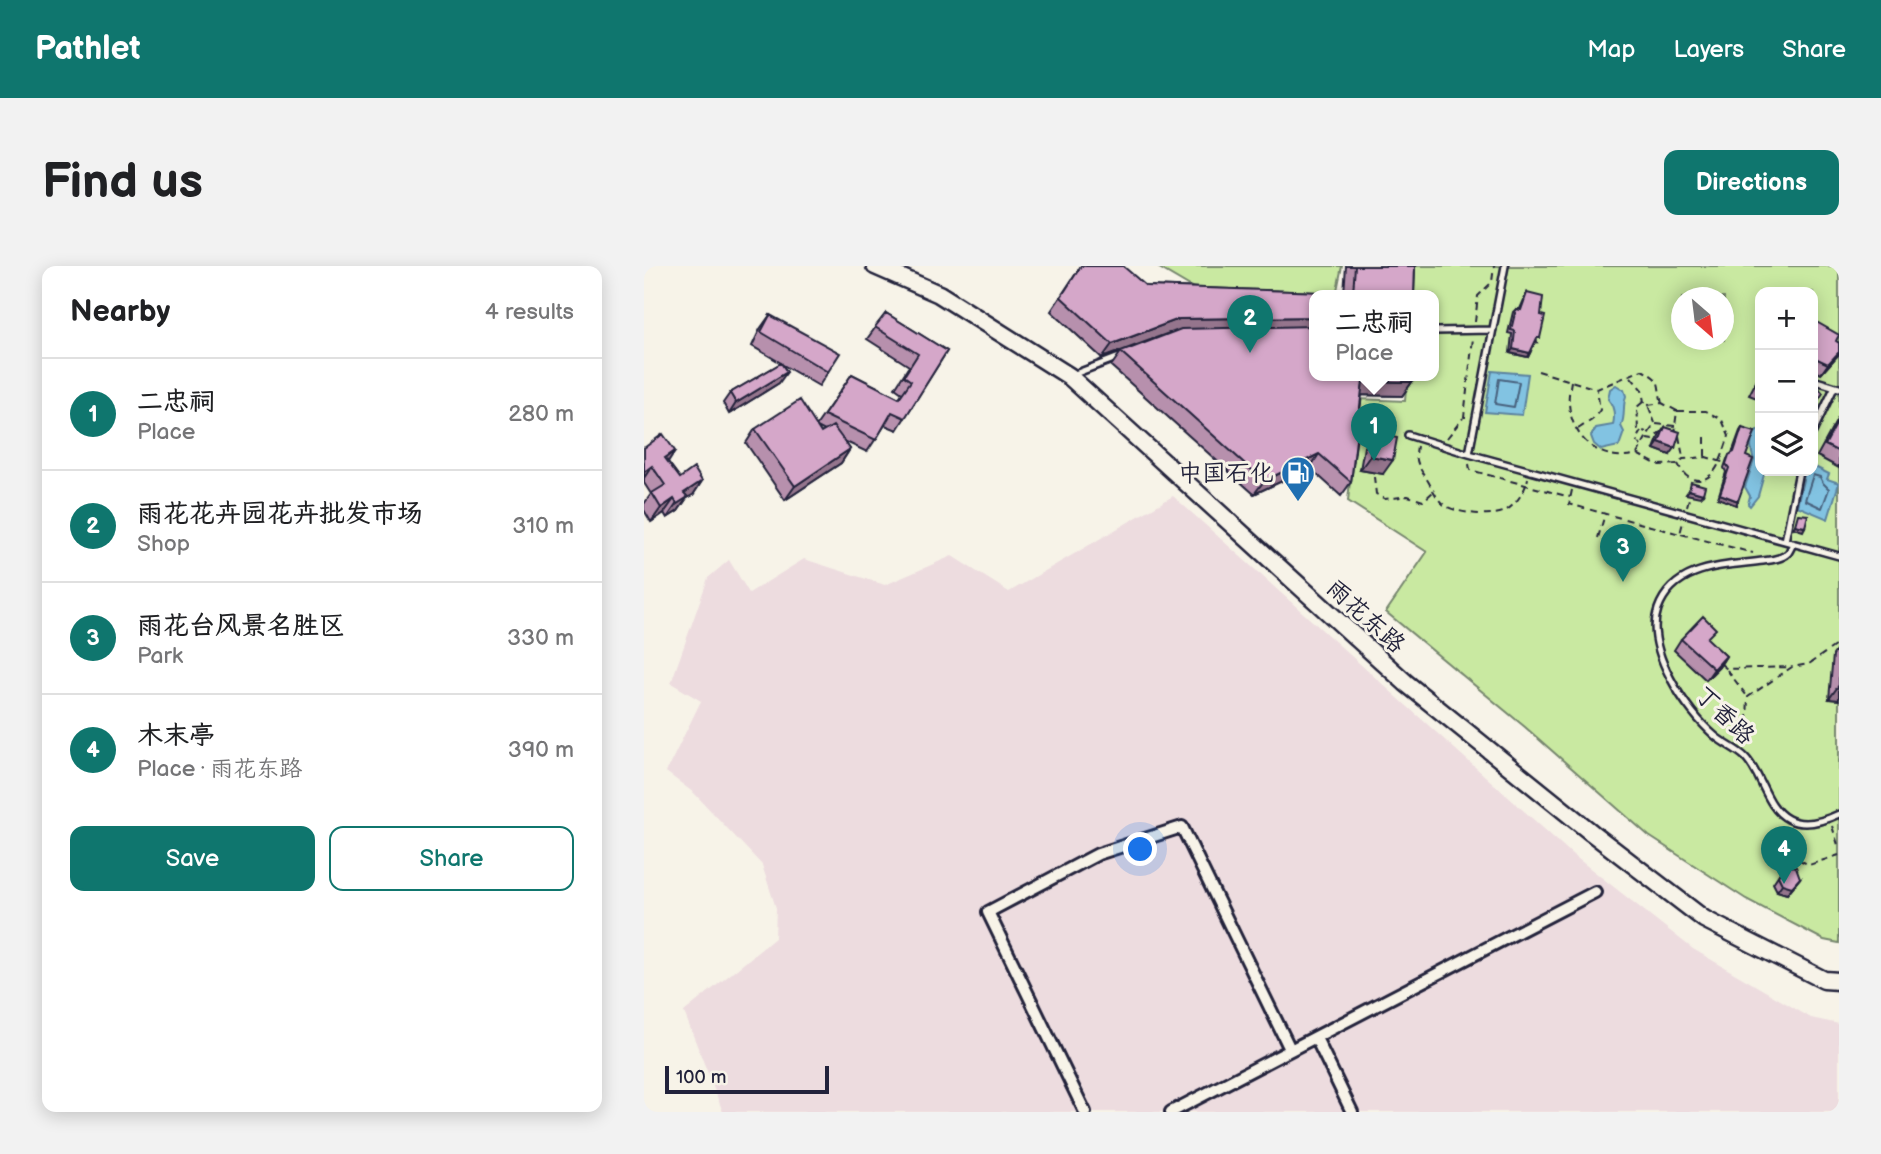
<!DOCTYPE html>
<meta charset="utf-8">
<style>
body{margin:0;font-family:"Balsamiq Sans","LXGW WenKai TC",sans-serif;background:#f2f2f2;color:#202124}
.controls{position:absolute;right:21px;top:21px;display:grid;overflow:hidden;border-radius:14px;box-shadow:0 4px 18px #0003}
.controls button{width:63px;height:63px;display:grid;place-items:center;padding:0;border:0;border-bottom:2px solid #e0e0e0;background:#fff;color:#202124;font:35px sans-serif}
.compass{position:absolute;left:1027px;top:21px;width:63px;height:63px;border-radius:50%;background:#fff;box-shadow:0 4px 18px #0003;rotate:152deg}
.scale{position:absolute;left:21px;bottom:18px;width:164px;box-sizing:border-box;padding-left:7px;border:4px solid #22223b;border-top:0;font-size:19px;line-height:24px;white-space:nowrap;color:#22223b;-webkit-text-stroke:5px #f7f3e8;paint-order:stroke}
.you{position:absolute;left:497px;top:584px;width:24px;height:24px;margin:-18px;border:5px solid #fff;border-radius:50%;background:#1a73e8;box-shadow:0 0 0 10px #1a73e833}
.badge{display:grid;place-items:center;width:46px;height:46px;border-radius:50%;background:#0f766e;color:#fff;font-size:23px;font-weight:700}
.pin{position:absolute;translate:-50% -58px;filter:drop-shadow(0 2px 4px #0008)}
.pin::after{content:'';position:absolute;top:37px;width:24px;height:21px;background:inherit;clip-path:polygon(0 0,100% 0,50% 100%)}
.popup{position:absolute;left:665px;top:24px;width:130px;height:91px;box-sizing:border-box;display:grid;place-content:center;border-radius:14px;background:#fff;filter:drop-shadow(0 2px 5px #0005);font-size:23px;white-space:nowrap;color:#757577}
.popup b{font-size:26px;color:#202124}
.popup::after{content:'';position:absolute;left:50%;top:100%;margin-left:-14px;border:14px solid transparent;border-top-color:#fff}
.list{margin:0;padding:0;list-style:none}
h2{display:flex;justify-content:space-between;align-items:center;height:91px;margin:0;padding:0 28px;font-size:30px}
h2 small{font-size:23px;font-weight:400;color:#757577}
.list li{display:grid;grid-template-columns:46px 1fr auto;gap:21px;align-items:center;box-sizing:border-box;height:112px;padding:0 28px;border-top:2px solid #e0e0e0}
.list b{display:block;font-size:26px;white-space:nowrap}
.list p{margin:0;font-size:23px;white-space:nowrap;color:#757577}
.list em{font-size:23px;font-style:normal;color:#757577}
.actions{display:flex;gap:14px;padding:21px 28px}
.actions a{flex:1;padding:16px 0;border:2px solid #0f766e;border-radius:14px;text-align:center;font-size:24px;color:#0f766e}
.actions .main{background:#0f766e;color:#fff}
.icon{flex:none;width:38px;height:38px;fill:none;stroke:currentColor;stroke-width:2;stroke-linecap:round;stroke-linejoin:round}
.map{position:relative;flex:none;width:1195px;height:846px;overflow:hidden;border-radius:14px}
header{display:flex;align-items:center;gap:42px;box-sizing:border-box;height:98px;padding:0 35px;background:#0f766e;color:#fff}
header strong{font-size:33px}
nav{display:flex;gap:38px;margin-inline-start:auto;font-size:24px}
.intro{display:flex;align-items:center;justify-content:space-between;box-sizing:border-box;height:168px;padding:0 42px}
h1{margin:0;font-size:49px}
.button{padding:18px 32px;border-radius:14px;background:#0f766e;color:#fff;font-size:24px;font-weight:700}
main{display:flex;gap:42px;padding:0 42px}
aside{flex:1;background:#fff;border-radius:14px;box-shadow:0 4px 18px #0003}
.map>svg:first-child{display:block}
.built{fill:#eddcdf}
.green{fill:#c9e9a1;stroke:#76866e;stroke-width:2;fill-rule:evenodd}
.water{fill:#82c3e2;stroke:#5c839f;stroke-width:2}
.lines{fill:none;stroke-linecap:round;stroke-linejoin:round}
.shore{stroke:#48627e;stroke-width:2}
.lane-casing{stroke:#22223b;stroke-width:10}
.street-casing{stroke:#22223b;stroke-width:16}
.secondary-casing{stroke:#22223b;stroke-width:21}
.path{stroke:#22223b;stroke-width:2;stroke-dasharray:7 5;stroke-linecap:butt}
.lane{stroke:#f7f3e8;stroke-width:5}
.street{stroke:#f7f3e8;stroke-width:10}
.secondary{stroke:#f7f3e8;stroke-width:16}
.wall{fill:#b790ad;stroke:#22223b;stroke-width:2;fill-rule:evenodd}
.shaded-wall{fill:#95758d;stroke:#22223b;stroke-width:2}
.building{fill:#d5a7c9;stroke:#22223b;stroke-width:2}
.labels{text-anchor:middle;stroke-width:6;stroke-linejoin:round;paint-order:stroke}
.poi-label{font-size:24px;fill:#22223b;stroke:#f7f3e8;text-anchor:end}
.street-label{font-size:24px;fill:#22223b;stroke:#f7f3e8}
</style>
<header>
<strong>Pathlet</strong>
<nav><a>Map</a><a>Layers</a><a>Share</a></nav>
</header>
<div class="intro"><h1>Find us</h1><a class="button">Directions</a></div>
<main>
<aside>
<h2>Nearby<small>4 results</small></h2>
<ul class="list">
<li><span class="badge">1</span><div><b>二忠祠</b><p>Place</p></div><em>280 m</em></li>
<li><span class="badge">2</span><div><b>雨花花卉园花卉批发市场</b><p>Shop</p></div><em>310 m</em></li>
<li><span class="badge">3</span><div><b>雨花台风景名胜区</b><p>Park</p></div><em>330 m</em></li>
<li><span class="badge">4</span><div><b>木末亭</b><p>Place · 雨花东路</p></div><em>390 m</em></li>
</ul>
<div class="actions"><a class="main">Save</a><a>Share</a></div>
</aside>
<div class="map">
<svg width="1195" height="846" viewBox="0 0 1195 846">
<rect width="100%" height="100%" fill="#f7f3e8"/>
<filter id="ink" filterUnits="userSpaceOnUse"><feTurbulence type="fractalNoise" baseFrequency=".0143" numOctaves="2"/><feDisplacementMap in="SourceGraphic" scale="14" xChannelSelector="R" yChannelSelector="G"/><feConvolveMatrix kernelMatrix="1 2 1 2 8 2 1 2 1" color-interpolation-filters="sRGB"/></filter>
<g filter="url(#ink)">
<!-- built -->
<path class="built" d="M 529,230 L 929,589 L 1049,683 L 1167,752 L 1195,758 L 1195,846 L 79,846 L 40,746 L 131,672 L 132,642 L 118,599 L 50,527 L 22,506 L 57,435 L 27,417 L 64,312 L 85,294 L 105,327 L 160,293 L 241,319 L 308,290 L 365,326 Z"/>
<!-- green -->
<path class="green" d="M 512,0 L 698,0 L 692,29 L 558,27 Z
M 768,0 L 1195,0 L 1195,677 L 1180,674 L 1102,633 L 1005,570 L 881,461 L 742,346 L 783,286 L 704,235 L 714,133 L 761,135 L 763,109 L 790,109 L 790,29 L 766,29 ZM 1116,26 L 1169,26 L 1169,205 L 1116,205 ZM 1038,32 L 1080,32 L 1080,74 L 1038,74 Z"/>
<!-- water -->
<path class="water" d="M 848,105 L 884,108 L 878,149 L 841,146 Z
M 972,119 L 980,124 L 982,130 C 978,141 982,149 977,160 L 980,166 L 975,180 L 957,184 L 950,178 L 947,170 L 952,162 L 969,159 C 971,150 970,140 964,133 L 966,123 Z
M 1114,164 L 1116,165 L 1116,205 L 1121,205 L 1114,230 L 1106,240 L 1104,238 L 1106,230 L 1101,221 L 1110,194 C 1106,183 1105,172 1114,164 Z
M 1169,200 L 1185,208 L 1183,213 L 1195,217 L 1184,253 L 1153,240 L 1161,205 L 1169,205 Z"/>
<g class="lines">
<!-- shore -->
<path class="shore" d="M 855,113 L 875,116 L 870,141 L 851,138 Z
M 1169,209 L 1176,211 L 1179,217 L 1185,223 L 1178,242 L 1161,234 Z"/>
<!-- lane casing -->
<g class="lane-casing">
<path id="lane" d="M 861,0 L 825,188 L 1195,290
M 790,65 L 849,64
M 428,109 L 478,90
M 1169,114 L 1195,122
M 1169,166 L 1190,122
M 764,169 L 825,188
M 1141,275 L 1155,205
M 1149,277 C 1149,278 1145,286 1144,287 C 1138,293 1127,294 1119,295 C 1080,300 1030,299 1014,343 C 1000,383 1042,445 1071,470 C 1080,478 1093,483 1101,491 C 1118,508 1122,542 1144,553 C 1159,561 1180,555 1195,548"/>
</g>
<!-- street casing -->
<g class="street-casing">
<path id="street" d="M 672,772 L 708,846
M 441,846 L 344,646 L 454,588 L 538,561 L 646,783
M 527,846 L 951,626"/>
</g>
<!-- secondary casing -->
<g class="secondary-casing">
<path id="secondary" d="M 231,0 L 295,28 L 425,110 L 762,417 L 948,567 L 1060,653 L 1180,714 L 1195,715"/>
</g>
<!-- path -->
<path class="path" d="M 831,56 L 834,30 L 848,16 L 850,0
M 894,105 L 953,123 L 998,104 C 1020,116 1012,116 1018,137
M 987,111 L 998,124 L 1000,136 L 1004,139 L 1011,157
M 927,115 C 926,122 924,130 925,137 C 927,173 958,198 993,188 C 1000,177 1003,167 1012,158 L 1031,160
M 999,136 L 992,142 C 995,149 993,156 994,163 L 1002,166
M 1004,139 L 1018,137 L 1033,145 L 1031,160 L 1032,165
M 1033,145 L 1062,145 L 1078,154 L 1085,170 C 1079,186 1074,213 1055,214 C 1043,214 1039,207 1034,198
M 822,151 L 820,151 L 829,72
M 934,163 L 948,154 L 956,144 L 953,124
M 1035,170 L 1039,191
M 1061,171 L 1061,190
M 803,172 L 819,152
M 1003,173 L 1009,174 L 1015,167 L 1018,168
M 773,180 C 770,195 776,203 784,215 C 788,222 793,233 799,238 C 809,247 846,251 859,246 C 871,241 882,224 884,212
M 997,180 L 992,174 L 997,165
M 993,188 L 1014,199 L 1034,198 L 1039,193 L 1062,191 L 1081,197
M 825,198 L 826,204 L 926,231
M 730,211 L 732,228 L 741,233 L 764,230 L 779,235 L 789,226
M 928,224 L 925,238 L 1036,268 L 1039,256
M 1043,240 L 1046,229
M 1037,268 L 1109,287
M 954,272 L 961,248
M 1077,398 L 1083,403 L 1147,401
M 1083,404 L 1103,430
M 1102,480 L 1104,431 L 1148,401 L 1165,398 L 1195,377
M 1188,560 L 1195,582
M 1150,564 L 1146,589 L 1165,599 L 1195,589"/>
<!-- lane -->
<use href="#lane" class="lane"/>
<!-- street -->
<use href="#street" class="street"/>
<!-- secondary -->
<use href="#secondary" class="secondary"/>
</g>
<!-- wall -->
<path class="wall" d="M 437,0 L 502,20 L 700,27 L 702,0 L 771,0 L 770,29 L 670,29 L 670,109 L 768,116 L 758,130 L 718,129 L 707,216 L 697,230 L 666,202 L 610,228 L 467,100 L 477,86 L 528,67 L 458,92 L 407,45 Z
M 883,27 L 893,76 L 891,75 L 884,91 L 866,87 L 868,68 L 864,67 L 869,46 L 872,43 L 876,43 Z
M 242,47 L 303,85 L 253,164 L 241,159 L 223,186 L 200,175 L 206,183 L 197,197 L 141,234 L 102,177 L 111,163 L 172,160 L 208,108 L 255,132 L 258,127 L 251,122 L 265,100 L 223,73 ZM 173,161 L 181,165 L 177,167 Z
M 126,49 L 184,106 L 175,120 L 137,98 L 135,117 L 85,148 L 79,137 L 86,127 L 137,97 L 108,80 L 116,63 Z
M 1169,54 L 1192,75 L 1195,77 L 1195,88 L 1177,108 L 1169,104 Z
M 1116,108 L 1116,131 L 1115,133 L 1105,129 Z
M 1195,150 L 1195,202 L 1173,190 Z
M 1021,161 L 1026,189 L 1010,183 L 1016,168 Z
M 1098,162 L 1102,190 L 1092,239 L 1074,232 L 1082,206 L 1080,202 L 1083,193 L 1088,187 L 1096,165 Z
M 730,167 L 739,208 L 716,204 L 720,181 Z
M 0,182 L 24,196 L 36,212 L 58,215 L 49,229 L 43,232 L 34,245 L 23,252 L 20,247 L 7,256 L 0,244 L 0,238 L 7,228 L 0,217 Z
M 1037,373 L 1064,374 L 1082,390 L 1075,401 L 1062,414 L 1030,384 Z
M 1195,381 L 1195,434 L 1185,433 L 1189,389 Z
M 1141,599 L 1156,612 L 1143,628 L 1133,625 L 1129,617 Z"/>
<!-- shaded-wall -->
<path class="shaded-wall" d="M 670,51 L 670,65 L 525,67 L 458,92 L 468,78 L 535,53 Z
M 869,83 L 886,87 L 884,91 L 866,87 Z
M 1195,86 L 1193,90 L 1177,108 L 1184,98 Z
M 143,106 L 135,117 L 85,148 L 92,137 Z
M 719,115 L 768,116 L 758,130 L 710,129 Z
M 1015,176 L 1031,182 L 1026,189 L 1010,183 Z
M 206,183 L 197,197 L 141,234 L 151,220 Z
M 31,185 L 22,199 L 11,206 L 21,192 Z
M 675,188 L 666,202 L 610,228 L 620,215 Z
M 726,190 L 749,194 L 739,208 L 716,204 Z
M 8,200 L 0,212 L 0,206 Z
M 58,215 L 49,229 L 43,232 L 34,245 L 23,252 L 40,227 Z
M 1045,224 L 1059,228 L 1056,231 L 1042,228 Z
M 1076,228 L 1094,235 L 1092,239 L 1074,232 Z
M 30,233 L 20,247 L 7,256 L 17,242 Z
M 1151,259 L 1161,261 L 1159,265 L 1149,262 Z
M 1082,390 L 1075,401 L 1062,414 L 1070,403 Z
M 1195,419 L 1195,434 L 1185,433 Z
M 1156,612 L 1143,628 L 1133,625 L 1138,618 Z"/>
<!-- building -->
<path class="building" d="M 437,0 L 479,0 L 502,20 L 709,27 L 711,0 L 771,0 L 770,29 L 670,29 L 670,51 L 535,53 L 468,78 L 417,31 Z
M 883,27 L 899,31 L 897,49 L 901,50 L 896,72 L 893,72 L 886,87 L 869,83 L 871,65 L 867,64 L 872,43 L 877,44 Z
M 242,47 L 303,85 L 261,152 L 248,146 L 232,174 L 180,149 L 208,108 L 255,132 L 267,115 L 260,110 L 274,88 L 231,61 Z
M 126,49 L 196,87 L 184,106 L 117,66 Z
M 1169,54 L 1195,69 L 1192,75 L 1195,77 L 1195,86 L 1184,98 L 1169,91 Z
M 670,60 L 670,109 L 768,109 L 768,116 L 719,115 L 707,216 L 675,188 L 620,215 L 477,86 L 537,63 Z
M 137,97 L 143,106 L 92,137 L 86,127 Z
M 1116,111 L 1116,121 L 1112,119 Z
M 1169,115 L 1179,127 L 1169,142 Z
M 156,134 L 177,167 L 189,160 L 206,183 L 151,220 L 111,163 Z
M 1195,153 L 1195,186 L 1181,179 Z
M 1021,161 L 1036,166 L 1031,182 L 1015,176 Z
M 1098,162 L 1111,166 L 1102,190 L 1109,193 L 1094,235 L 1076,228 L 1085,202 L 1082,198 L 1085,189 L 1090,186 Z
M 730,167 L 753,172 L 749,194 L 726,190 Z
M 19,168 L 31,185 L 21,192 L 36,212 L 50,202 L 58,215 L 40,227 L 44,231 L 33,238 L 30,233 L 17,242 L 8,227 L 21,219 L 8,200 L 0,206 L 0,182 Z
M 1047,216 L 1061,220 L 1059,228 L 1045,224 Z
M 1154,248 L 1164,249 L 1161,261 L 1151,259 Z
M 1059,350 L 1072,363 L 1063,372 L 1082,390 L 1070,403 L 1037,373 Z
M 1141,599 L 1152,601 L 1156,612 L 1148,621 L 1138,618 L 1134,610 Z"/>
</g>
<!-- icons -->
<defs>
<g id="fuel-pin" transform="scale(1.75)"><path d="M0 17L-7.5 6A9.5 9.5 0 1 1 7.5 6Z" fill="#1f6fb2" stroke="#f7f3e8"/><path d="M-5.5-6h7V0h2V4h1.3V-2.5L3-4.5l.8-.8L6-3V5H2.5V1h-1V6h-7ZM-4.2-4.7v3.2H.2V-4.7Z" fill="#fff"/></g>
</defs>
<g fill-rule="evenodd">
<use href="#fuel-pin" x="654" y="207"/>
</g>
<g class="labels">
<!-- poi labels -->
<g class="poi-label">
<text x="630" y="215">中国石化</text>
</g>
<!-- street labels -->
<g class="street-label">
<text transform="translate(722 350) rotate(42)" y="8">雨花东路</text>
<text transform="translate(1081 449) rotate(44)" y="8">丁香路</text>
</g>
</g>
</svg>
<div class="controls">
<button>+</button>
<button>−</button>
<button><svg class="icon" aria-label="layers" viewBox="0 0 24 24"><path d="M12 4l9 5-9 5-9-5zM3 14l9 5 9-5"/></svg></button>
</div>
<svg class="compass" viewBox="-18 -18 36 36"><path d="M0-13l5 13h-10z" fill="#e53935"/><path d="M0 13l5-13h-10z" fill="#757577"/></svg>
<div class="scale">100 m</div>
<div class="you"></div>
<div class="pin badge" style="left:730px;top:195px">1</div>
<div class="popup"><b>二忠祠</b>Place</div>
<div class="pin badge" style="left:606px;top:87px">2</div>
<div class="pin badge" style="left:979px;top:316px">3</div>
<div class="pin badge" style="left:1140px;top:618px">4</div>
</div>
</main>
